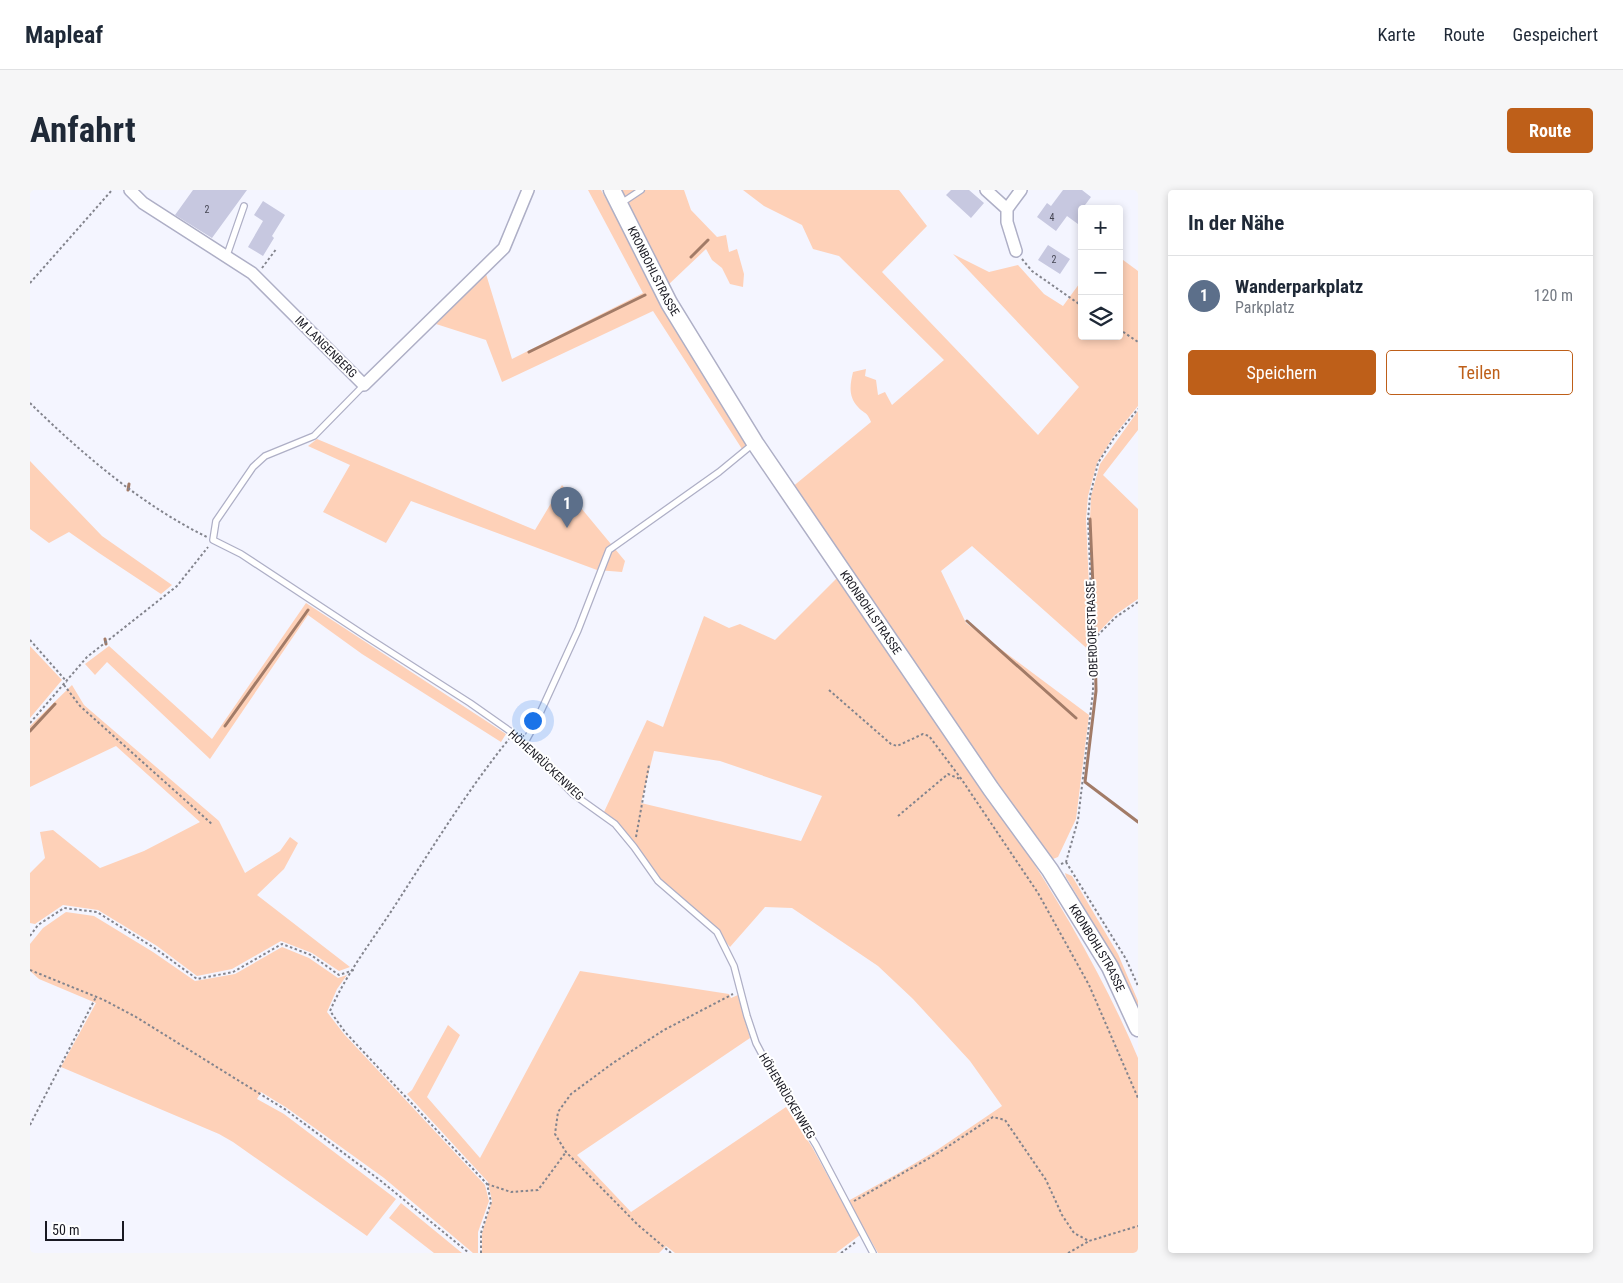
<!DOCTYPE html>
<html lang="de">
<meta charset="utf-8">
<style>
body{margin:0;font-family:"Roboto Condensed",sans-serif;background:#f6f6f7;color:#1f2937}
.controls{position:absolute;right:15px;top:15px;display:grid;overflow:hidden;border-radius:5px;box-shadow:0 2px 8px #0003}
.controls button{width:45px;height:45px;display:grid;place-items:center;padding:0;border:0;border-bottom:1px solid #e0e1e3;background:#fff;color:#1f2937;font:25px sans-serif}
.scale{position:absolute;left:15px;bottom:12px;width:79px;box-sizing:border-box;padding-left:5px;border:2px solid #191922;border-top:0;font-size:14px;line-height:18px;white-space:nowrap;color:#191922;-webkit-text-stroke:4px #fff;paint-order:stroke}
.you{position:absolute;left:502px;top:530px;width:18px;height:18px;margin:-12px;border:4px solid #fff;border-radius:50%;background:#1a73e8;box-shadow:0 0 0 8px #1a73e833}
.badge{display:grid;place-items:center;width:32px;height:32px;border-radius:50%;background:#be5f19;color:#fff;font-size:16px;font-weight:700}
.pin{position:absolute;translate:-50% -41px;filter:drop-shadow(0 1px 2px #0008)}
.pin::after{content:'';position:absolute;top:26px;width:18px;height:15px;background:inherit;clip-path:polygon(0 0,100% 0,50% 100%)}
.list{margin:0;padding:0;list-style:none}
h2{display:flex;justify-content:space-between;align-items:center;height:65px;margin:0;padding:0 20px;font-size:21px}
h2 small{font-size:16px;font-weight:400;color:#747a83}
.list li{display:grid;grid-template-columns:32px 1fr auto;gap:15px;align-items:center;box-sizing:border-box;height:80px;padding:0 20px;border-top:1px solid #e0e1e3}
.list b{display:block;font-size:19px;white-space:nowrap}
.list p{margin:0;font-size:16px;white-space:nowrap;color:#747a83}
.list em{font-size:16px;font-style:normal;color:#747a83}
.actions{display:flex;gap:10px;padding:15px 20px}
.actions a{flex:1;padding:11px 0;border:1px solid #be5f19;border-radius:5px;text-align:center;font-size:18px;color:#be5f19}
.actions .main{background:#be5f19;color:#fff}
.icon{flex:none;width:28px;height:28px;fill:none;stroke:currentColor;stroke-width:2;stroke-linecap:round;stroke-linejoin:round}
.map{position:relative;flex:none;width:1108px;height:1063px;overflow:hidden;border-radius:5px}
header{display:flex;align-items:center;gap:30px;box-sizing:border-box;height:70px;padding:0 25px;background:#fff;border-bottom:1px solid #e0e1e3}
header strong{font-size:24px}
nav{display:flex;gap:28px;margin-inline-start:auto;font-size:18px}
.intro{display:flex;align-items:center;justify-content:space-between;box-sizing:border-box;height:120px;padding:0 30px}
h1{margin:0;font-size:35px}
.button{padding:12px 22px;border-radius:5px;background:#be5f19;color:#fff;font-size:18px;font-weight:700}
main{display:flex;gap:30px;padding:0 30px}
aside{flex:1;background:#fff;border-radius:5px;box-shadow:0 2px 8px #0003}
.map>svg:first-child{display:block}
.green{fill:#fed1b8;fill-rule:evenodd}
.lines{fill:none;stroke-linecap:round;stroke-linejoin:round}
.stream{stroke:#a27b67;stroke-width:3}
.building{fill:#c7c8e0}
.service-casing{stroke:#aeafc6;stroke-width:8}
.minor-casing{stroke:#aeafc6;stroke-width:14}
.secondary-casing{stroke:#aeafc6;stroke-width:19}
.path{stroke:#83848d;stroke-width:2;stroke-dasharray:2.5 2.5;stroke-linecap:butt}
.service{stroke:#fff;stroke-width:5.5}
.minor{stroke:#fff;stroke-width:11}
.secondary{stroke:#fff;stroke-width:16}
.labels{text-anchor:middle;stroke-width:4;stroke-linejoin:round;paint-order:stroke}
.number-label{font-size:10px;fill:#444552}
.street-label{font-size:12px;fill:#191922;stroke:#fff}
</style>
<header>
<strong>Mapleaf</strong>
<nav><a>Karte</a><a>Route</a><a>Gespeichert</a></nav>
</header>
<div class="intro"><h1>Anfahrt</h1><a class="button">Route</a></div>
<main>
<div class="map">
<svg width="1108" height="1063" viewBox="0 0 1108 1063">
<rect width="100%" height="100%" fill="#f4f5ff"/>
<!-- green -->
<path class="green" d="M 558,0 L 571,0 L 625,96 L 719,253 L 712,259 L 623,121 L 472,192 L 456,150 L 406,134 L 456,84 L 482,169 L 613,103 Z
M 581,0 L 654,0 L 661,20 L 687,47 L 696,45 L 699,62 L 707,59 L 714,84 L 713,97 L 700,94 L 692,78 L 682,70 L 676,59 L 637,96 Z
M 713,0 L 869,0 L 897,36 L 852,82 L 1008,245 L 1049,197 L 923,64 L 959,82 L 988,75 L 1014,104 L 1033,116 L 1052,90 L 1052,146 L 1089,146 L 1089,67 L 1108,81 L 1108,216 L 1083,247 L 1067,273 L 1058,306 L 1056,329 L 1062,463 L 942,356 L 911,381 L 936,433 L 1059,525 L 1046,629 L 1028,667 L 1023,669 L 1017,669 L 761,298 L 841,232 C 837,221 834,224 828,217 C 818,206 820,195 823,182 L 836,179 L 835,186 L 846,190 L 848,205 L 855,202 L 862,215 L 914,170 L 809,66 L 783,59 L 772,35 L 734,16 Z
M 1108,221 L 1108,240 L 1073,285 L 1108,319 L 1108,409 L 1085,425 L 1065,446 L 1060,329 L 1061,306 L 1070,274 Z
M 287,249 L 505,340 L 532,295 L 595,371 L 592,382 L 567,380 L 381,311 L 356,353 L 293,322 L 320,275 L 278,256 Z
M 0,271 L 72,346 L 142,395 L 131,404 L 69,363 L 39,342 L 19,353 L 0,339 Z
M 808,387 C 866,468 923,549 978,633 C 1027,708 1073,785 1108,868 L 1108,1063 L 848,1063 L 818,1011 L 867,984 L 907,960 L 972,916 L 940,871 L 883,809 L 848,776 L 762,718 L 735,717 L 700,757 C 680,731 654,713 631,690 C 610,670 596,643 574,622 L 617,530 L 633,537 L 674,426 L 699,438 L 710,434 L 745,450 ZM 624,561 L 690,571 L 792,606 L 771,651 L 611,613 Z
M 276,413 L 476,544 L 471,552 L 332,464 L 278,425 L 180,569 L 77,472 L 65,485 L 55,474 L 79,456 L 182,549 Z
M 0,456 L 32,490 L 0,528 Z
M 42,495 L 54,515 L 189,631 L 215,683 L 250,661 L 260,647 L 268,653 L 254,679 L 227,705 L 320,777 L 309,781 L 282,763 L 251,751 L 202,779 L 167,786 L 127,756 L 68,720 L 33,715 L 5,734 L 0,733 L 0,683 L 15,668 L 10,642 L 23,640 L 70,678 L 114,661 L 170,632 L 86,556 L 0,597 L 0,536 Z
M 1035,683 L 1042,686 L 1088,764 L 1108,811 L 1108,824 L 1077,756 L 1036,687 Z
M 36,722 L 64,726 L 123,762 L 165,791 L 205,784 L 252,757 L 279,768 L 308,788 L 317,785 L 307,799 L 297,822 L 314,844 L 455,995 L 459,1011 L 448,1042 L 448,1063 L 443,1063 L 354,988 L 257,918 L 231,902 L 227,909 L 254,924 L 366,1009 L 337,1046 L 203,952 L 189,944 L 31,877 L 66,813 L 9,789 L 0,781 L 0,754 L 13,738 Z
M 550,781 L 699,804 L 701,808 L 708,805 L 720,848 L 547,965 L 601,1022 L 756,917 L 782,957 L 830,1045 L 806,1063 L 645,1063 L 636,1056 L 629,1063 L 452,1063 L 452,1043 L 462,1011 L 458,992 L 377,904 L 382,900 L 418,835 L 430,845 L 397,907 L 450,968 Z
M 371,1013 L 432,1063 L 404,1063 L 359,1028 Z"/>
<g class="lines">
<!-- stream -->
<path class="stream" d="M 661,67 L 678,50
M 499,162 L 615,105
M 98,300 L 99,294
M 1060,329 L 1065,442
M 937,431 L 1046,528
M 75,449 L 76,454
M 1065,451 L 1066,501 L 1055,592 L 1108,632
M 195,536 L 278,420
M 0,541 L 25,514"/>
</g>
<!-- building -->
<path class="building" d="M 163,0 L 217,0 L 182,48 L 145,25 Z
M 921,0 L 939,0 L 954,13 L 941,28 L 916,5 Z
M 1033,0 L 1052,0 L 1061,7 L 1052,19 L 1052,37 L 1037,26 L 1026,41 L 1007,27 L 1017,13 L 1021,16 Z
M 233,11 L 255,25 L 242,46 L 244,48 L 233,66 L 218,57 L 233,31 L 224,25 Z
M 1018,55 L 1040,69 L 1030,84 L 1008,70 Z"/>
<g class="lines">
<!-- service casing -->
<g class="service-casing">
<path id="service" d="M 590,14 L 611,0
M 197,65 L 214,16
M 334,195 L 284,246 L 235,266 L 223,277 L 186,331 L 183,350 L 211,364 L 337,447 L 440,513 L 484,544 L 543,604 L 585,634 L 604,657 L 628,691 L 687,742 L 704,776 L 717,826 L 726,853 L 742,883 L 786,955 L 843,1063
M 494,554 L 505,534 L 548,440 L 579,360 L 689,282 L 723,254"/>
</g>
<!-- minor casing -->
<g class="minor-casing">
<path id="minor" d="M 100,0 L 113,13 L 222,83 L 334,195 L 474,58 L 498,0
M 956,0 L 977,19 L 977,32 L 986,61
M 977,19 L 991,0"/>
</g>
<!-- secondary casing -->
<g class="secondary-casing">
<g id="secondary">
<path id="s1" d="M 582,0 L 639,113 L 725,253 L 961,599 L 1020,680 L 1080,777 L 1108,838"/>
</g>
</g>
<!-- path -->
<path class="path" d="M 992,69 L 1002,81 L 1052,116
M 232,78 L 247,58
M 0,93 L 82,0
M 1089,139 L 1108,152
M 0,213 C 51,263 113,316 177,347
M 1064,449 L 1086,427 L 1108,412
M 0,450 L 37,492
M 34,495 L 50,516 L 183,635
M 799,500 L 861,554 L 867,556 L 893,544 L 899,546 L 932,590 L 1008,703 L 1059,795 L 1108,908
M 0,533 L 57,467 L 147,396 L 178,357
M 868,626 L 918,584 L 930,589
M 606,647 L 619,575
M 1036,672 L 1096,769 L 1108,796
M 1031,674 L 1036,672 L 1048,630 L 1063,501 L 1063,450 L 1058,329 L 1060,306 L 1068,273 L 1084,248 L 1108,219
M 0,746 L 8,735 L 34,718 L 67,722 L 126,759 L 167,789 L 203,782 L 252,754 L 281,765 L 309,785 L 324,780
M 0,780 L 74,810 L 106,827 L 256,920 L 351,991 L 439,1063
M 0,935 L 66,807
M 457,994 L 481,1002 L 508,1000 L 536,962
M 824,1011 L 908,963 L 963,927 L 975,930 L 1016,990 L 1032,1025 L 1044,1043 L 1059,1051 L 1108,1036
M 451,1063 L 451,1043 L 461,1012 L 457,994 L 315,842 L 300,821 C 316,784 342,751 364,717 C 401,660 436,602 479,549
M 641,1063 L 608,1035 L 536,962 L 525,944 L 528,922 L 541,904 L 583,873 L 634,840 L 703,804
M 811,1063 L 827,1051
M 1038,1063 L 1059,1051"/>
<!-- service -->
<use href="#service" class="service"/>
<!-- minor -->
<use href="#minor" class="minor"/>
<!-- secondary -->
<use href="#secondary" class="secondary"/>
</g>
<g class="labels">
<!-- number labels -->
<g class="number-label">
<text x="177" y="23">2</text>
<text x="1022" y="31">4</text>
<text x="1024" y="73">2</text>
</g>
<!-- street labels -->
<g class="street-label">
<text dy="4" stroke="none"><textPath href="#s1" startOffset="91">KRONBOHLSTRASSE</textPath></text>
<text transform="translate(296 157) rotate(45)" y="4">IM LANGENBERG</text>
<text dy="4" stroke="none"><textPath href="#s1" startOffset="496">KRONBOHLSTRASSE</textPath></text>
<text transform="translate(1062 439) rotate(-92)" y="4">OBERDORFSTRASSE</text>
<text transform="translate(516 575) rotate(43)" y="4">HÖHENRÜCKENWEG</text>
<text dy="4" stroke="none"><textPath href="#s1" startOffset="901">KRONBOHLSTRASSE</textPath></text>
<text transform="translate(757 906) rotate(59)" y="4">HÖHENRÜCKENWEG</text>
</g>
</g>
</svg>
<div class="controls">
<button>+</button>
<button>−</button>
<button><svg class="icon" aria-label="layers" viewBox="0 0 24 24"><path d="M12 4l9 5-9 5-9-5zM3 14l9 5 9-5"/></svg></button>
</div>
<div class="scale">50 m</div>
<div class="you"></div>
<div class="pin badge" style="left:537px;top:338px;background:#5c6f8a">1</div>
</div>
<aside>
<h2>In der Nähe<small></small></h2>
<ul class="list">
<li><span class="badge" style="background:#5c6f8a">1</span><div><b>Wanderparkplatz</b><p>Parkplatz</p></div><em>120 m</em></li>
</ul>
<div class="actions"><a class="main">Speichern</a><a>Teilen</a></div>
</aside>
</main>
